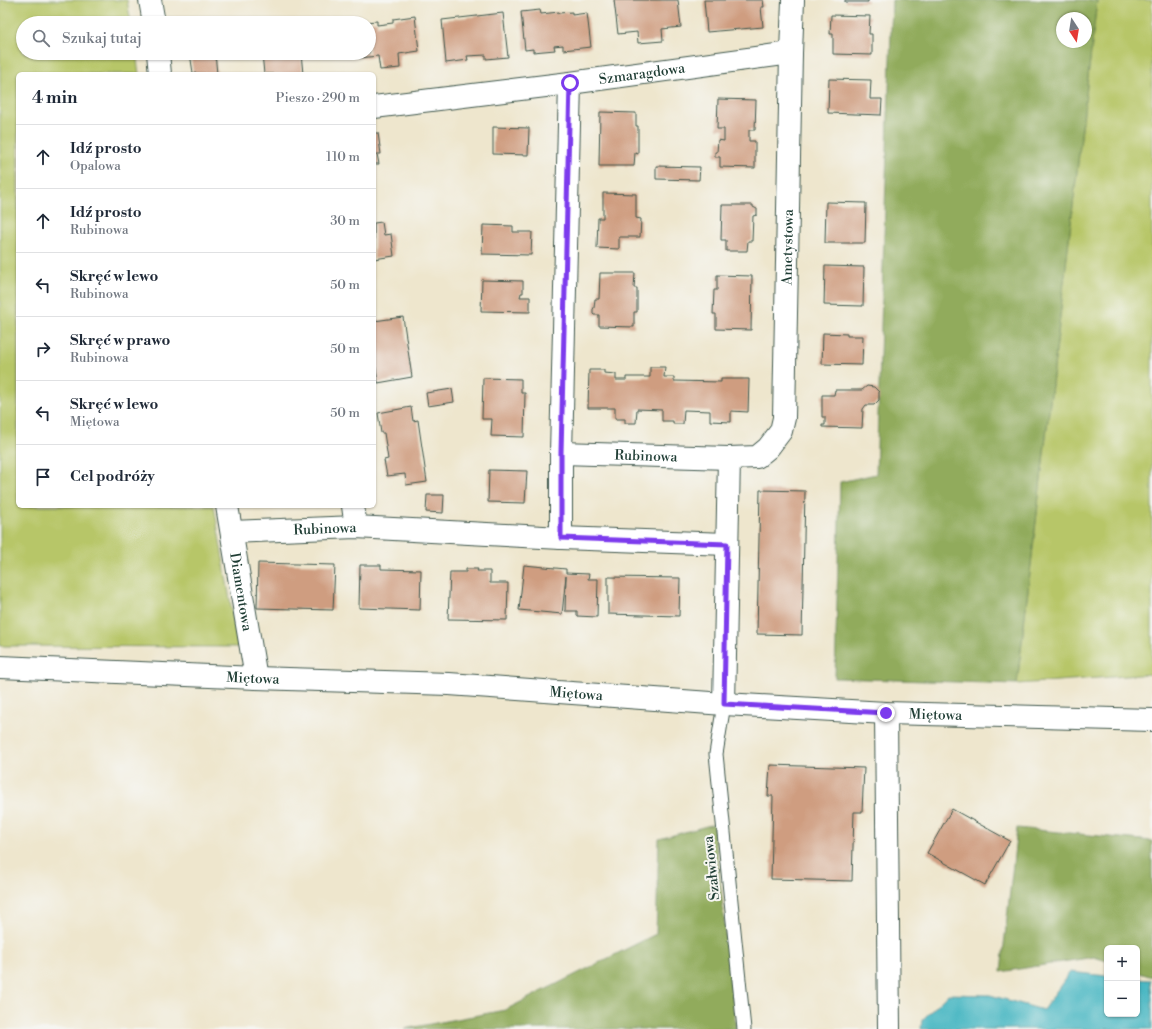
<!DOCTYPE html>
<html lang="pl">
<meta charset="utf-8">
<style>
body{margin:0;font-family:"Libre Bodoni",serif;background:#f2f2f3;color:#1f2937}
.controls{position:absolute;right:12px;bottom:12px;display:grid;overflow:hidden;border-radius:6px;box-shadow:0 1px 3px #0004}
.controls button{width:36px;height:36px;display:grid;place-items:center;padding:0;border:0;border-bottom:1px solid #e0e1e3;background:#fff;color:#1f2937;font:20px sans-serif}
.compass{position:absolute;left:1056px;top:12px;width:36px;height:36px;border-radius:50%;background:#fff;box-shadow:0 1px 3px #0004;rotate:168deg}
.stop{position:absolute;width:12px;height:12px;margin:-9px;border:3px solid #7c3aed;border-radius:50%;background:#fff}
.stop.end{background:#7c3aed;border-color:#fff;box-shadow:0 1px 4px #0008}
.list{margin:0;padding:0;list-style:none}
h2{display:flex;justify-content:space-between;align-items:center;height:52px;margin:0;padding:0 16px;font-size:17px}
h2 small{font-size:13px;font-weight:400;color:#747a83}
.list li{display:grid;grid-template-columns:26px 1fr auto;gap:12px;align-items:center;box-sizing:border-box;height:64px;padding:0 16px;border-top:1px solid #e0e1e3}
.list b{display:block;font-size:15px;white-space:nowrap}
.list p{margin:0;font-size:13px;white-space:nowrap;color:#747a83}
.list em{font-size:13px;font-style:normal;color:#747a83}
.icon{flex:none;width:22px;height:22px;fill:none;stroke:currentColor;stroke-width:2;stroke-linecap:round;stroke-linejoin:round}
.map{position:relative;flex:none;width:1152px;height:1029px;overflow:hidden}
.search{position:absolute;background:#fff;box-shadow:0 1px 3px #0004;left:16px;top:16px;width:360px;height:44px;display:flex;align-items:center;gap:10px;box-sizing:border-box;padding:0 14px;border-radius:22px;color:#747a83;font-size:15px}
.panel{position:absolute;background:#fff;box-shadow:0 1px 3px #0004;left:16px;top:72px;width:360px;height:436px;border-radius:6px}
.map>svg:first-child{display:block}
.green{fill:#b7c668;stroke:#6b824e}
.forest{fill:#91ab5c;stroke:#587448;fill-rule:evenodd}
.water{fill:#49b7c3;stroke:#347a7c}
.building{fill:#cf9d80}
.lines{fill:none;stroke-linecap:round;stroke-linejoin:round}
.service-casing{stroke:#3e564b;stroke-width:15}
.minor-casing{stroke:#3e564b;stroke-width:24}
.service{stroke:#fff;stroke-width:13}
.minor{stroke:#fff;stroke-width:22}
.route{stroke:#7c3aed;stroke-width:5}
.labels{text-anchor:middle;stroke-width:4;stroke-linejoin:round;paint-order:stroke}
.street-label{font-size:14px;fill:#1f3d34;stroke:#f6f6f2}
</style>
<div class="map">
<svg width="1152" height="1029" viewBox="0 0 1152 1029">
<rect width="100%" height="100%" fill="#f6f6f2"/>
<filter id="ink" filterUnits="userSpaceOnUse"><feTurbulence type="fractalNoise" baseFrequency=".025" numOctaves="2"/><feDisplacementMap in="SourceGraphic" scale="8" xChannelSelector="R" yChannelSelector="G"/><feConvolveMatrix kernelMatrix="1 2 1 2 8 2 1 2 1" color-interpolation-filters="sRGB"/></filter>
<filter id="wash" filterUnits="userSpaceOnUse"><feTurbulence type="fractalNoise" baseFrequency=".012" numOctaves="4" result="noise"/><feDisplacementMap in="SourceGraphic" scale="16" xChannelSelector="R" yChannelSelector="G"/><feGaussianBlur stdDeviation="0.9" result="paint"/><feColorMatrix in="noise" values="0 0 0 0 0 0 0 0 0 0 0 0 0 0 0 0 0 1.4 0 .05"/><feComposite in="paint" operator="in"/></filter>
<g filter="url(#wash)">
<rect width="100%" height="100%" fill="#eee6cd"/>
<!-- green -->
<path class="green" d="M 0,0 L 127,0 L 131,23 L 23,23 L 23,53 L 136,53 L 139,74 L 18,74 L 18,506 L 214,506 L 238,647 L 0,646 Z
M 1097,0 L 1152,0 L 1152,674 L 1017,684 Z"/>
<!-- forest -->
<path class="forest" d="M 892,0 L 1097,0 L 1017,684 L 835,678 L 840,482 L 876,474 ZM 1062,18 L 1086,18 L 1086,42 L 1062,42 Z
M 714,824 L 736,1029 L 404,1029 L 505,1010 L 656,934 L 659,839 Z
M 1017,828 L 1152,841 L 1152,977 L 1137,972 L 1137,948 L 1107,948 L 1107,961 L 1094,957 L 1001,972 Z"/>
<!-- water -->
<path class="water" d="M 1070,972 L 1107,976 L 1107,1014 L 1137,1014 L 1137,979 L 1150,980 L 1152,997 L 1152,1029 L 921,1029 L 922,1020 L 948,994 L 990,995 L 1043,1010 Z"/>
<g id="blocks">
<!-- building -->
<path class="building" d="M 614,0 L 678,0 L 681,27 L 662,29 L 663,41 L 638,43 L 637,32 L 618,34 Z
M 704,0 L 763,0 L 764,7 L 761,7 L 763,27 L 707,32 Z
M 845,0 L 868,0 L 868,2 L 845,2 Z
M 540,10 L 541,14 L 559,12 L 559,13 L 572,12 L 572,15 L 587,13 L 591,47 L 563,50 L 563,45 L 554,46 L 555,50 L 533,52 L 533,49 L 525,50 L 521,12 Z
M 503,13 L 508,57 L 486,59 L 486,55 L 467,56 L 468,60 L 446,63 L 442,20 Z
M 831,15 L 870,16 L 869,34 L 872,34 L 872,55 L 833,54 L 833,34 L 830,34 Z
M 415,16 L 419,51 L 399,54 L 400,68 L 380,70 L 378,56 L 359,58 L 358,53 L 369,53 L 369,23 L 365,23 L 365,22 L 377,21 L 377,25 L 393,23 L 393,19 Z
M 190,53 L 215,53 L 217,74 L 193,73 Z
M 262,53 L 301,53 L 303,74 L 264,74 Z
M 829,79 L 871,80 L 870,99 L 882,99 L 881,115 L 828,113 Z
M 718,99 L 756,100 L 755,130 L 749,130 L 749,141 L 755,141 L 755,168 L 720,167 L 720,157 L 715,157 L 715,152 L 717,152 L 718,140 L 724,141 L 724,129 L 717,129 Z
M 600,112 L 636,113 L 636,126 L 638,126 L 638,154 L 635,153 L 634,166 L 599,166 Z
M 493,127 L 529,128 L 528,155 L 493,154 Z
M 374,133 L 378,133 L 381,154 L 377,154 L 379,164 L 374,164 Z
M 656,166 L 700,167 L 699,180 L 656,179 Z
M 603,193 L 636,194 L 636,218 L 641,219 L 640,237 L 619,237 L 619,249 L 597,248 L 598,218 L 603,218 Z
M 826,202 L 866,203 L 865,243 L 825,243 Z
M 722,205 L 753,205 L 753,207 L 757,209 L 757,215 L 753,216 L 752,241 L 748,241 L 747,251 L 726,251 L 726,240 L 721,240 Z
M 382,222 L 384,235 L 391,234 L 394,256 L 374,259 L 374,223 Z
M 483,225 L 513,226 L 513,232 L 532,232 L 531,255 L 482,254 Z
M 825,266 L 864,267 L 863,306 L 824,305 Z
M 600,273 L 635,273 L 634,288 L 637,288 L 637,312 L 634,312 L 634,327 L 599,326 L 599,315 L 594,315 L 593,314 L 593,309 L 594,308 L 595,299 L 599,299 Z
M 717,275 L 752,276 L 751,330 L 716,329 L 716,314 L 713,314 L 714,290 L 717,290 Z
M 482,280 L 523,281 L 523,293 L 521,293 L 520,297 L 530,297 L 530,312 L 481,311 Z
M 403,317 L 412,377 L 378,383 L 375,363 L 374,363 L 374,321 Z
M 823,333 L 847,334 L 847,336 L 863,336 L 862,365 L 822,364 Z
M 650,367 L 665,367 L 664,377 L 674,377 L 674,381 L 721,382 L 721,379 L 749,379 L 748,412 L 731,411 L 731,422 L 710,421 L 710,411 L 684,410 L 683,424 L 673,424 L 673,421 L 662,421 L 662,410 L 637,409 L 636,423 L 625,423 L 625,419 L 615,419 L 615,408 L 588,408 L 589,370 L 604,370 L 604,373 L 616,374 L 616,380 L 626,380 L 626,377 L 650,377 Z
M 483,378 L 521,379 L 521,393 L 525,393 L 524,437 L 491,436 L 492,419 L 482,419 Z
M 867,386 L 874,387 L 879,392 L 879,400 L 874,405 L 866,405 L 863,409 L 862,428 L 822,427 L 822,425 L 825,425 L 825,417 L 822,417 L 822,395 L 834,395 L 835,390 L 862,390 Z
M 452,389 L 454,402 L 428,406 L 426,393 Z
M 411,407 L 413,421 L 418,420 L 427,482 L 406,485 L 405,474 L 387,476 L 384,460 L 388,459 L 384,433 L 381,433 L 378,413 Z
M 489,470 L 527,471 L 525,503 L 488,502 Z
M 760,490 L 805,491 L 802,635 L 757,634 Z
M 427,495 L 444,495 L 443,513 L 426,512 Z
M 258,563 L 335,565 L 333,610 L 257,608 Z
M 360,565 L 381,565 L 381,569 L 421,570 L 420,610 L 359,608 Z
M 524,565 L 566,569 L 566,573 L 589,574 L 588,579 L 598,579 L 597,617 L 577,616 L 577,611 L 565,611 L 566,576 L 562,614 L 519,610 Z
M 466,569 L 478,569 L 477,571 L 490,571 L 490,583 L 508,583 L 507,620 L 448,619 L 450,572 L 466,572 Z
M 608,577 L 680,578 L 679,616 L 608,614 Z
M 770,765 L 864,768 L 862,812 L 854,812 L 852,881 L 771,879 L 773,796 L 768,796 Z
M 952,809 L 1010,841 L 985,885 L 927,853 Z"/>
</g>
</g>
<g filter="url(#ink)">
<use href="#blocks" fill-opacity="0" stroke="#3e564b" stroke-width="1"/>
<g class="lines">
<!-- service casing -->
<g class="service-casing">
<path id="service" d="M 724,704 L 716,754 L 744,1029"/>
</g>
<!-- minor casing -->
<g class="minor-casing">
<g id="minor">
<path d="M 150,0 L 154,23"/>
<path d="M 158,53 L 160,74"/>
<path id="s1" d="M 374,107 L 570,83 L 791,53"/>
<path id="s2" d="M 561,453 L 729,458 L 757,457 L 768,448 L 781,431 L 784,418 L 791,53 L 793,0"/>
<path id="s3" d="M 227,506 L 256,678"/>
<path d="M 353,506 L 356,527"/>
<path id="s4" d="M 232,532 L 356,527 L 561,538 L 727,544"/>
<path d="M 561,538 L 561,453 L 570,83"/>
<path id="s5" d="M 0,667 L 256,678 L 449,684 L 724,704 L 886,713 L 1152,720"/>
<path d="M 724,704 L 729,458"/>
<path d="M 886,713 L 889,1029"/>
</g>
</g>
<!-- service -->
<use href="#service" class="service"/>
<!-- minor -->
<use href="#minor" class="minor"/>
</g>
</g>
<g class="lines" filter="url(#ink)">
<!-- route -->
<path class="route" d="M 570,83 L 561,453 L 561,538 L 727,544 L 724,704 L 886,713"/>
</g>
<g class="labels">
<!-- street labels -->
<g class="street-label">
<text dy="5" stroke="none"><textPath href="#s1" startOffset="270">Szmaragdowa</textPath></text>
<text dy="5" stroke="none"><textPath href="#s2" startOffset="416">Ametystowa</textPath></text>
<text dy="5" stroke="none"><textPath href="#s2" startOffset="85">Rubinowa</textPath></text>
<text dy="5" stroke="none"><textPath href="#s4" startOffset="93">Rubinowa</textPath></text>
<text dy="5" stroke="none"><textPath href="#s3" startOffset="87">Diamentowa</textPath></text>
<text dy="5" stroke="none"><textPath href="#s5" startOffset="253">Miętowa</textPath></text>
<text dy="5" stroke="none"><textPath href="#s5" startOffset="577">Miętowa</textPath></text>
<text dy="5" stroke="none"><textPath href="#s5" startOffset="937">Miętowa</textPath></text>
<text transform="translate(711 868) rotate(-96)" y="5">Szałwiowa</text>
</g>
</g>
</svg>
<div class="controls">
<button>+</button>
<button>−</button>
</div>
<svg class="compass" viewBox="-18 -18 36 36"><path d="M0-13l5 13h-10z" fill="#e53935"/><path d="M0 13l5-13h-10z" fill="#747a83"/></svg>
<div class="stop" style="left:570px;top:83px"></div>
<div class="stop end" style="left:886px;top:713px"></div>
<div class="search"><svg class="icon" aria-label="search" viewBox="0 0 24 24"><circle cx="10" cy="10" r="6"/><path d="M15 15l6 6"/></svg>Szukaj tutaj</div>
<section class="panel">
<h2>4 min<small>Pieszo · 290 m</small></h2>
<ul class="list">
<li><svg class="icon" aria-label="ahead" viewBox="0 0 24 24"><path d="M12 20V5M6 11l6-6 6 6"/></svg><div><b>Idź prosto</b><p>Opalowa</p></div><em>110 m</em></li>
<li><svg class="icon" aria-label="ahead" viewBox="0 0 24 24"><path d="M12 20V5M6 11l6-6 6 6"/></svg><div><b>Idź prosto</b><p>Rubinowa</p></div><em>30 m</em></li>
<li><svg class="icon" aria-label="left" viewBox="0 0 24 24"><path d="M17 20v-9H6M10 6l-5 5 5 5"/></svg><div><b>Skręć w lewo</b><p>Rubinowa</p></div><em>50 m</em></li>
<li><svg class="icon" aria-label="right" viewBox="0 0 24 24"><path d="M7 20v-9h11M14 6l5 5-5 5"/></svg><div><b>Skręć w prawo</b><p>Rubinowa</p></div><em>50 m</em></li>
<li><svg class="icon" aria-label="left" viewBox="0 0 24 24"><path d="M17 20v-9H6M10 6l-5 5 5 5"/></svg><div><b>Skręć w lewo</b><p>Miętowa</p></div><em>50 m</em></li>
<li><svg class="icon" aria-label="arrive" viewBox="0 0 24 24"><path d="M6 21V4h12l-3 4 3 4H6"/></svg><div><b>Cel podróży</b></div></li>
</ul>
</section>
</div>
